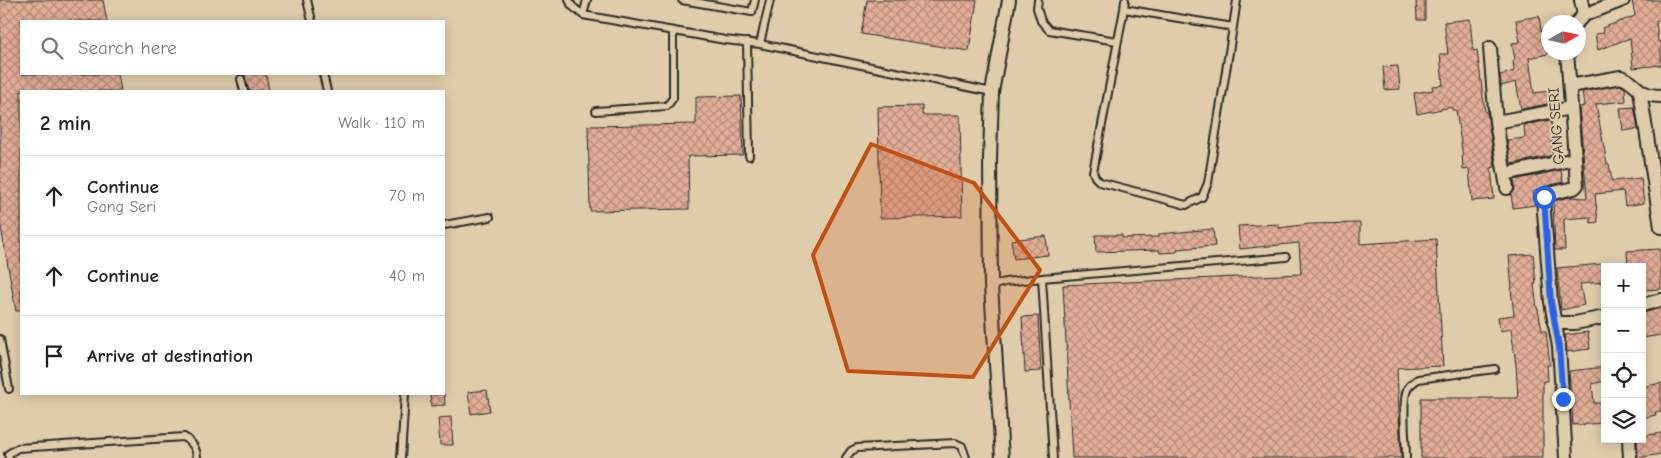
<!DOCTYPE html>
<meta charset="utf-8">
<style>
body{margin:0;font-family:"Comic Neue",sans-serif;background:#f6f6f6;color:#222}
.controls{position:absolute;right:15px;bottom:15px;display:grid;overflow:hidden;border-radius:0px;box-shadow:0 2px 12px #0003}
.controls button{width:45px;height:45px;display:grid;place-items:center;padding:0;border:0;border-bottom:1px solid #e0e0e0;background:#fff;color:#222;font:25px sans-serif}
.compass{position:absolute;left:1541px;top:15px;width:45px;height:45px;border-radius:50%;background:#fff;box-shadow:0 2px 12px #0003;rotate:81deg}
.stop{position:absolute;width:15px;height:15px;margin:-11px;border:4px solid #2563eb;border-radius:50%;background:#fff}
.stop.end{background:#2563eb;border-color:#fff;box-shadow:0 1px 5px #0008}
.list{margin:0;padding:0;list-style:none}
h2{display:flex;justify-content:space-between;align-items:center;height:65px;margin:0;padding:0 20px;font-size:21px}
h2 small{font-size:16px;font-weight:400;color:#767676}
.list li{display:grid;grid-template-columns:32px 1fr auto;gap:15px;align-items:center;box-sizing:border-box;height:80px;padding:0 20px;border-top:1px solid #e0e0e0}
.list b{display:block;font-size:19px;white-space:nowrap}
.list p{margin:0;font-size:16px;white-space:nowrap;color:#767676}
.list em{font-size:16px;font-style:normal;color:#767676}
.icon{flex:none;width:28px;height:28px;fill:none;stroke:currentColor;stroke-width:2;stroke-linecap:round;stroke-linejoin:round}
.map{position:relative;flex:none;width:1661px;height:458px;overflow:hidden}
.search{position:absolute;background:#fff;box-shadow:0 2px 12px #0003;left:20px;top:20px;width:425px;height:55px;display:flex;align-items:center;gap:12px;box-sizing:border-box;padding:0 18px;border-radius:0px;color:#767676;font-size:19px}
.panel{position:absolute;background:#fff;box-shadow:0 2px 12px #0003;left:20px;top:90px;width:425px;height:305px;border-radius:0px}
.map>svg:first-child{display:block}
.building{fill:url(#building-cross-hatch);stroke:#2b2b2b}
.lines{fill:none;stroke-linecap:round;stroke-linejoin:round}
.service-casing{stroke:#2b2b2b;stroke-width:10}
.minor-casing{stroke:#2b2b2b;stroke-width:16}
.service{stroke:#dfccaa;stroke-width:6}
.minor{stroke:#dfccaa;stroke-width:12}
.route{stroke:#2563eb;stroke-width:6}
.marked{fill:#c25012;fill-opacity:0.2;stroke:#c25012;stroke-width:4;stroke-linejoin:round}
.labels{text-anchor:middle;stroke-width:4;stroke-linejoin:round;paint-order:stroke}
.street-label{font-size:15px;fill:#2b2b2b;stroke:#dfccaa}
</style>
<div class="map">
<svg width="1661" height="458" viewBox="0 0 1661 458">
<defs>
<pattern id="building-cross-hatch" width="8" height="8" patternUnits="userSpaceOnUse" patternTransform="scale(1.25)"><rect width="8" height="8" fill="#e2ad97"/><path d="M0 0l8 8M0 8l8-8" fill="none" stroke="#b78d7b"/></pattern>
</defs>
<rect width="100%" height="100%" fill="#dfccaa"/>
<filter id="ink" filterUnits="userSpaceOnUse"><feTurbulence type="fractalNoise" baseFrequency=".02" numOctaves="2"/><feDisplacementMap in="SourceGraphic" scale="10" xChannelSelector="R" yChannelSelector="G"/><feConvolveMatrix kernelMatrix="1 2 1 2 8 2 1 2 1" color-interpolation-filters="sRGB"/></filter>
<g filter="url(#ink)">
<!-- building -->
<path class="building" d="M 0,0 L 103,0 L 107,21 L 21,21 L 21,74 L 118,74 L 121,91 L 21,91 L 21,311 L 16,311 L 0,222 Z
M 867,0 L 977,0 L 969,51 L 861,34 Z
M 1416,0 L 1425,0 L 1425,20 L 1417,20 Z
M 1632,0 L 1660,0 L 1661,21 L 1656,21 L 1658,42 L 1661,41 L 1661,65 L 1633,68 L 1630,38 L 1598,50 L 1595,34 L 1604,33 L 1602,28 L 1635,16 Z
M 1539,16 L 1542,37 L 1548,36 L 1548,54 L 1529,58 L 1534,93 L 1550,91 L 1552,103 L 1521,109 L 1516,82 L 1501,86 L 1500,75 L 1514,71 L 1513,61 L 1515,60 L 1512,43 L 1520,42 L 1516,20 Z
M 1470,19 L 1473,51 L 1477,50 L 1485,112 L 1487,112 L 1495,167 L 1491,168 L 1494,199 L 1472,201 L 1469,169 L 1463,170 L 1462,150 L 1456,110 L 1452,110 L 1452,107 L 1417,114 L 1414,93 L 1433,90 L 1432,86 L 1443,85 L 1440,54 L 1448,54 L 1444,22 Z
M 1398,66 L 1400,89 L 1385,90 L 1383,67 Z
M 244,74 L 266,74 L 269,91 L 249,91 Z
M 1620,85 L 1625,88 L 1626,101 L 1596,104 L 1607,164 L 1609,164 L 1612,181 L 1641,178 L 1644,203 L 1625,206 L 1623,191 L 1595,194 L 1598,222 L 1591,223 L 1590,217 L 1564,219 L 1565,250 L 1555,250 L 1553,201 L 1570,197 L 1587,198 L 1579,107 L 1584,106 L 1582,92 Z
M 741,96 L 743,155 L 688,156 L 689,209 L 590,211 L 588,126 L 696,124 L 696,97 Z
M 922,106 L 922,115 L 960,115 L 962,216 L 880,218 L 878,107 Z
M 1634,107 L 1638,129 L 1623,131 L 1620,108 Z
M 1551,120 L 1553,141 L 1551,142 L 1553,155 L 1511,164 L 1507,140 L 1525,138 L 1524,125 Z
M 1561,170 L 1563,182 L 1543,187 L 1533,192 L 1535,205 L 1513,208 L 1511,195 L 1515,190 L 1514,180 Z
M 1360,223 L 1360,244 L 1436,239 L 1443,366 L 1397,368 L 1401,458 L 1072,458 L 1063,285 L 1301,274 L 1299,243 L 1240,249 L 1238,226 L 1279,224 L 1279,228 L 1310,224 Z
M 1213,229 L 1215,246 L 1177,249 L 1177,252 L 1160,253 L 1159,250 L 1096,252 L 1095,235 L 1122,235 L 1122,238 L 1159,237 L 1159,234 Z
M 1046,236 L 1048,255 L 1014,259 L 1011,240 Z
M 1660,249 L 1661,289 L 1644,290 L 1642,267 L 1628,267 L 1627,251 Z
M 1533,254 L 1536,284 L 1534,284 L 1537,309 L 1538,309 L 1542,331 L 1546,331 L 1550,365 L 1547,365 L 1548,381 L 1543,381 L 1543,458 L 1421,458 L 1421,398 L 1518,398 L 1516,365 L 1511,329 L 1500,331 L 1498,317 L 1514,315 L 1511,289 L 1512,289 L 1509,256 Z
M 1602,264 L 1604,282 L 1580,284 L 1584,305 L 1561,310 L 1557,268 Z
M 1661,308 L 1661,335 L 1642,338 L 1642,313 Z
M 1038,316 L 1041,371 L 1025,372 L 1022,317 Z
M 1588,332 L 1590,349 L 1567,352 L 1565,335 Z
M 1605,367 L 1605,381 L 1592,384 L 1594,403 L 1601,403 L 1601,407 L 1605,407 L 1605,423 L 1573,425 L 1569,371 Z
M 1661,383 L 1661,411 L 1655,412 L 1656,415 L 1642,418 L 1642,387 Z
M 487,390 L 490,411 L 471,414 L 468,392 Z
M 430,394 L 444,394 L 445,405 L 431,406 Z
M 451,417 L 453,445 L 440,445 L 438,418 Z
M 1661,433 L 1661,454 L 1638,458 L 1637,439 L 1642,439 L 1642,436 Z"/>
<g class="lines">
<!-- service casing -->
<g class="service-casing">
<path id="service" d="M 307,0 L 312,21
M 569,0 L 572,6 L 583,15 L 725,40 L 760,44 L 992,92
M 682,0 L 752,12 L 755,0
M 1038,0 L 1037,8 L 1041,21 L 1049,30 L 1117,41
M 1124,9 L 1233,27 L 1208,183 L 1202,197 L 1186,205 L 1100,182 L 1095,177 L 1093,172 Z
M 1124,9 L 1125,0
M 583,15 L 587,0
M 1233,27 L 1237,0
M 747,42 L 749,156
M 760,44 L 770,0
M 323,74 L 327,91
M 241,79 L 244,91
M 596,111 L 667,106 L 673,98 L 673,31
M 444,225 L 490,217
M 1042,278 L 1053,458
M 991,286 L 1005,282 L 1042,278 L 1286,257
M 0,339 L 9,389
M 9,458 L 8,454 L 18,448 L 184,437 C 192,442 197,448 197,458
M 401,458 L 405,394
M 846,458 L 851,451 L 857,448 L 955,443 L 962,446 L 966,458
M 1406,458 C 1406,441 1402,408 1406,393 C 1407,386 1413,383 1418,379 L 1495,369"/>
</g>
<!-- minor casing -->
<g class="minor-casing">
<path id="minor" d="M 1581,0 L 1584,15
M 1577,22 L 1584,15 L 1623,0
M 1490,48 L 1496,122
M 1570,86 L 1621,77 C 1638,83 1637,96 1661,96
M 1640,91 L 1661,227
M 1505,174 L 1575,159
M 1507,188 L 1496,122 L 1571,108
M 1642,305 L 1661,300
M 1554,323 L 1575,323 L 1605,317
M 1629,439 L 1630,458
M 1002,458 L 991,286 L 990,159 L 992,92 L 1009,0
M 1566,458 L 1559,347 L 1551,302 L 1543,199 L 1545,195 L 1574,188 L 1577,185 L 1567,52"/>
</g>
<!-- service -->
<use href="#service" class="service"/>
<!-- minor -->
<use href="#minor" class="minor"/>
</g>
</g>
<g class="lines" filter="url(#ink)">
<!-- route -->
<path class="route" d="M 1544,197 L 1551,302 L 1559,347 L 1563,399"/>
</g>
<!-- marked area -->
<path class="marked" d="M 871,144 L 974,183 L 1040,270 L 973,377 L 848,371 L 813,255 Z"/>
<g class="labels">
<!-- street labels -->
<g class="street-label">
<text transform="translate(1556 126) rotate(-94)" y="5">GANG SERI</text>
</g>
</g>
</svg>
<div class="controls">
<button>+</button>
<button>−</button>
<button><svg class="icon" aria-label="locate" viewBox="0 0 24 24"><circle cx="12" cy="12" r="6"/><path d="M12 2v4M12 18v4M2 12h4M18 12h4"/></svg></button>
<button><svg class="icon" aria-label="layers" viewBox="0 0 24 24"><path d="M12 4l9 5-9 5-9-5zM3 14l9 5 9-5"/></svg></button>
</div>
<svg class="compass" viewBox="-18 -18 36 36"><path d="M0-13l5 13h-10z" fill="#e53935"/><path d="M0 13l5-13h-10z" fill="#767676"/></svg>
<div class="stop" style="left:1544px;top:197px"></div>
<div class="stop end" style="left:1563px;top:399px"></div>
<div class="search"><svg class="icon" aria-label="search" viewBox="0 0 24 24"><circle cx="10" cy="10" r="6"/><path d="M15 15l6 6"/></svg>Search here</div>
<section class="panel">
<h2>2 min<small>Walk · 110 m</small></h2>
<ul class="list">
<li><svg class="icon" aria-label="ahead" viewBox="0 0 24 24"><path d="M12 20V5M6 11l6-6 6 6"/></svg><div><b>Continue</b><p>Gang Seri</p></div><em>70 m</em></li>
<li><svg class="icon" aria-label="ahead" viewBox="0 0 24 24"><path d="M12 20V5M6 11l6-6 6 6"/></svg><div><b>Continue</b></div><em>40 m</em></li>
<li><svg class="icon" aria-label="arrive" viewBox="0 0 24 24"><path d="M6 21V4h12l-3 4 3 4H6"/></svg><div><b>Arrive at destination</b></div></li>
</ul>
</section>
</div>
